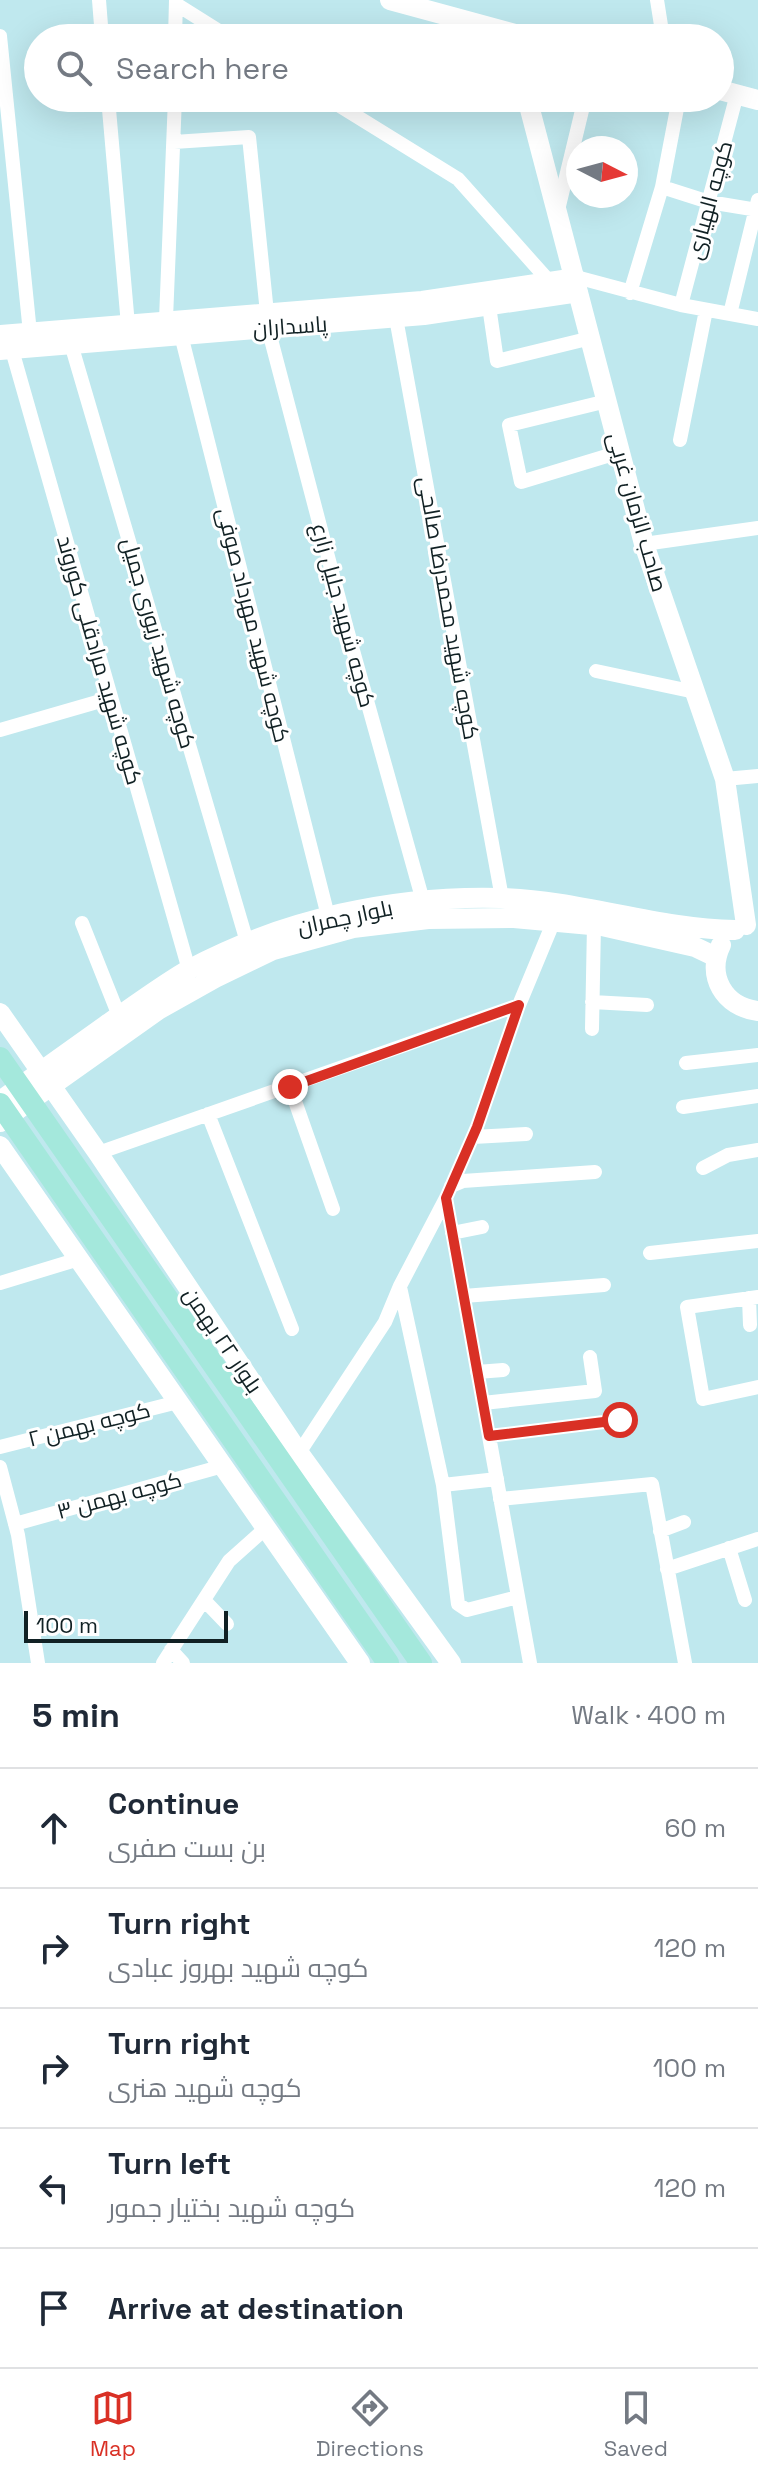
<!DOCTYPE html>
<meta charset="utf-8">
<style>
body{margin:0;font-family:"Space Grotesk",Cairo,sans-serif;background:#f2f2f3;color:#1f2937}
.compass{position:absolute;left:566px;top:136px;width:72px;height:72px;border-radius:50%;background:#fff;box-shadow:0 8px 32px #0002;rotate:96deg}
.scale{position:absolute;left:24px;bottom:20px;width:204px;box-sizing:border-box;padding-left:8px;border:4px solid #112124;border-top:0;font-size:22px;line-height:28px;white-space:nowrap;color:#112124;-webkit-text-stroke:6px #fff;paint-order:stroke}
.stop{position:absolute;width:24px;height:24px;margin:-18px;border:6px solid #d93025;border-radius:50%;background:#fff}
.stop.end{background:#d93025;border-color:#fff;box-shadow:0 2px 8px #0008}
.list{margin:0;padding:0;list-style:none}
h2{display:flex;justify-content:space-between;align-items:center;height:104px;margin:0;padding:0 32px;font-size:34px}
h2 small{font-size:26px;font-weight:400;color:#747a83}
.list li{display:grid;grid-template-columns:52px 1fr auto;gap:24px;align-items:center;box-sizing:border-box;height:120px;padding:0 32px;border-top:2px solid #e0e1e3}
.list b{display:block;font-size:30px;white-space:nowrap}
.list p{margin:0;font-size:26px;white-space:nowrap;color:#747a83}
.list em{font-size:26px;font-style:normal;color:#747a83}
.icon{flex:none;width:44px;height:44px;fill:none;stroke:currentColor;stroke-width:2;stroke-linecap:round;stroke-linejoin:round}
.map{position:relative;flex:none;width:758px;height:1663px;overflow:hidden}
.search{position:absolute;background:#fff;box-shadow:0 8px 32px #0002;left:24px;right:24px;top:24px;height:88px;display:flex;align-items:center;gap:20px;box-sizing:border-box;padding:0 28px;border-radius:44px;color:#747a83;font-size:30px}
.sheet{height:704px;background:#fff}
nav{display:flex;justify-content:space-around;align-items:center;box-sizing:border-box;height:112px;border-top:2px solid #e0e1e3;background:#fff;font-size:22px;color:#747a83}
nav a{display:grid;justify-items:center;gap:4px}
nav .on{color:#d93025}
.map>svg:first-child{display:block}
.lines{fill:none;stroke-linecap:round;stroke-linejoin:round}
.minor{stroke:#fff;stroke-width:14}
.tertiary{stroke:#fff;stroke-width:18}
.secondary{stroke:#fff;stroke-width:20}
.primary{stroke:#a4e8dc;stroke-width:22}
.route{stroke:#d93025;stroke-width:10}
.labels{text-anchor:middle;stroke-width:6;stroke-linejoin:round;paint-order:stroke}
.street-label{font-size:22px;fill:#112124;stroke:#fff}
</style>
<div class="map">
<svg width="758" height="1663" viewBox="0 0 758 1663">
<rect width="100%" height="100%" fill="#bfe8ee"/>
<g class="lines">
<!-- minor -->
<path class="minor" d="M 99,0 L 102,38
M 657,0 L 663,38
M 176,4 L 230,38
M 0,36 L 30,333
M 175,38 L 176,0
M 108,98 L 128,325
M 327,98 L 458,179 L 548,280
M 174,142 L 249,137 L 267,313
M 662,187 L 709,202 L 758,210
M 558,210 L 585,98
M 576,277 L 681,305 L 758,319
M 630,293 L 662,187 L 679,98
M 681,305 L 737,94
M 489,306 L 497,361 L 591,338
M 730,314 L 758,200
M 396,318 L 502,898
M 166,319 L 175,98
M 268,328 L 347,629 L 423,901
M 181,335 L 328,916
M 71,344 L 247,942
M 12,350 L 189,970
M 607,401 L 509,425 L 521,482 L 620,452
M 680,440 L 706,310
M 644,544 L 758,528
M 596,671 L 695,692
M 0,730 L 111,698
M 725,779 L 758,776
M 82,923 L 119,1016
M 592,1002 L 647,1005
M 592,1029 L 594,925
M 686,1063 L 758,1055
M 290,1087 L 333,1209
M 683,1107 L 758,1096
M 208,1114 L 292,1329
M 473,1137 L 526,1134
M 98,1153 L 519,1005
M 703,1168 L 728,1155 L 758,1150
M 451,1186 L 463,1181 L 595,1172
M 446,1198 L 530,1663
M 452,1233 L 482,1227
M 650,1253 L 758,1241
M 0,1283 L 79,1259
M 400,1287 L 443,1485 L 458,1604 L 467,1610 L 518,1597
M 464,1296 L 604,1285
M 758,1297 L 687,1307 L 703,1399 L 758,1387
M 749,1298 L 750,1325
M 477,1372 L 503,1370
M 483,1403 L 595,1391 L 590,1357
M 489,1436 L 620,1420
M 0,1447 L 178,1402
M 299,1453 L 385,1322 L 400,1286 L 446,1198 L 477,1127 L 519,1005 L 553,923
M 0,1467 L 18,1535 L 38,1663
M 443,1485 L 497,1479
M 500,1499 L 652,1484 L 685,1663
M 15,1524 L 223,1466
M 660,1531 L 684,1522
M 729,1548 L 745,1600
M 667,1569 L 758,1539
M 204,1600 L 227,1624
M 171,1650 L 183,1663
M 163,1663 L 229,1561 L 266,1528"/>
<!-- tertiary -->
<path class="tertiary" d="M 0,334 L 422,300 L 576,277
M 0,351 L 424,316 L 579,293"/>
<!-- secondary -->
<path class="secondary" d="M 390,0 L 530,38
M 720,90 L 758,100
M 527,98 L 644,544 L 725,779 L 746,925
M 721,945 C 706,976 724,1007 758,1011
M 0,1013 L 98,1153 L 299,1453 L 451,1663
M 0,1101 C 36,1075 73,1049 109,1023 C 136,1005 162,985 190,969 C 284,919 395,895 501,898 C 581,900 656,929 735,930
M 0,1122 L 158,1010 L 215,978 L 273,950 L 353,928 L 428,919 L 514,918 L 602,926 L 695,947 L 716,957
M 0,1146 L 360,1663"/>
<!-- primary -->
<path class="primary" d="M 0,1058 L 421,1663
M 0,1104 L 388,1663"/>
</g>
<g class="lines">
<!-- route -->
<path class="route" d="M 290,1087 L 519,1005 L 477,1127 L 446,1198 L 489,1436 L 620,1420"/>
</g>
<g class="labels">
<!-- street labels -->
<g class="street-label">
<text transform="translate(709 200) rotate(-75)" y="8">کوچه الهیاری</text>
<text transform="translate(290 326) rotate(-4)" y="8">پاسداران</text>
<text transform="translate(638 512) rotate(74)" y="8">صاحب الزمان غربی</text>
<text transform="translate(449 608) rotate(80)" y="8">کوچه شهید محمدرضا صالحی</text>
<text transform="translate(344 615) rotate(75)" y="8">کوچه شهید جلیل زارع</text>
<text transform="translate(254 625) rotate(76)" y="8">کوچه شهید مهرداد صوفی</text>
<text transform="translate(159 643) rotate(74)" y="8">کوچه شهید زیوری جمیل</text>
<text transform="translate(100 660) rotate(74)" y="8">کوچه شهید مرادقلی کوروند</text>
<text transform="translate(345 917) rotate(-12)" y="8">بلوار چمران</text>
<text transform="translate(223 1340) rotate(56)" y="8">بلوار ۲۲ بهمن</text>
<text transform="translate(89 1424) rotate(-14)" y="8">کوچه بهمن ۲</text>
<text transform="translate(119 1495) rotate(-15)" y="8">کوچه بهمن ۳</text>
</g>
</g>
</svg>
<svg class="compass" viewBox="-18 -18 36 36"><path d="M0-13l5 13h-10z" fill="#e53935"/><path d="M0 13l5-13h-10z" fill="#747a83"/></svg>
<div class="scale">100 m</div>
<div class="stop" style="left:620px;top:1420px"></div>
<div class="stop end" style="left:290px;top:1087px"></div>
<div class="search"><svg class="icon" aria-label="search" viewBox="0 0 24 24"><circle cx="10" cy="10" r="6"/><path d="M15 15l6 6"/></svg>Search here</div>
</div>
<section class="sheet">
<h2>5 min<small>Walk · 400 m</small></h2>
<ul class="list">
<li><svg class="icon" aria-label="ahead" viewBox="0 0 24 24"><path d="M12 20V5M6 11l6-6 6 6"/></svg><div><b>Continue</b><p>بن بست صفری</p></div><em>60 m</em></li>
<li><svg class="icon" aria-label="right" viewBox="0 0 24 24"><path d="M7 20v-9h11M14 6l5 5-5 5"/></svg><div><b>Turn right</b><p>کوچه شهید بهروز عبادی</p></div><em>120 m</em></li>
<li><svg class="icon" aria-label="right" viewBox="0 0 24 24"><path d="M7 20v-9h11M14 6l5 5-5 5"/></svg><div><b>Turn right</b><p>کوچه شهید هنری</p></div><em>100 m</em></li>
<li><svg class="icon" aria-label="left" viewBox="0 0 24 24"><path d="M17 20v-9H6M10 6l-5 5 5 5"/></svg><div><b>Turn left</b><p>کوچه شهید بختیار جمور</p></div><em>120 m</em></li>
<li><svg class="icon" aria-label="arrive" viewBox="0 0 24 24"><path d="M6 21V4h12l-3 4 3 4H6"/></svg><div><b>Arrive at destination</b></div></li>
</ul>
</section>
<nav>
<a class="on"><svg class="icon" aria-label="map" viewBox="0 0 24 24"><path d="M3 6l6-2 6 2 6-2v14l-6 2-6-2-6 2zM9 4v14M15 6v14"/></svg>Map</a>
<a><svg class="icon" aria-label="directions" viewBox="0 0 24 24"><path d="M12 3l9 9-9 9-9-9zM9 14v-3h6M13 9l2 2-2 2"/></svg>Directions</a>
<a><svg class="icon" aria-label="saved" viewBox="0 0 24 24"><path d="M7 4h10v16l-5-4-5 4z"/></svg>Saved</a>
</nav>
